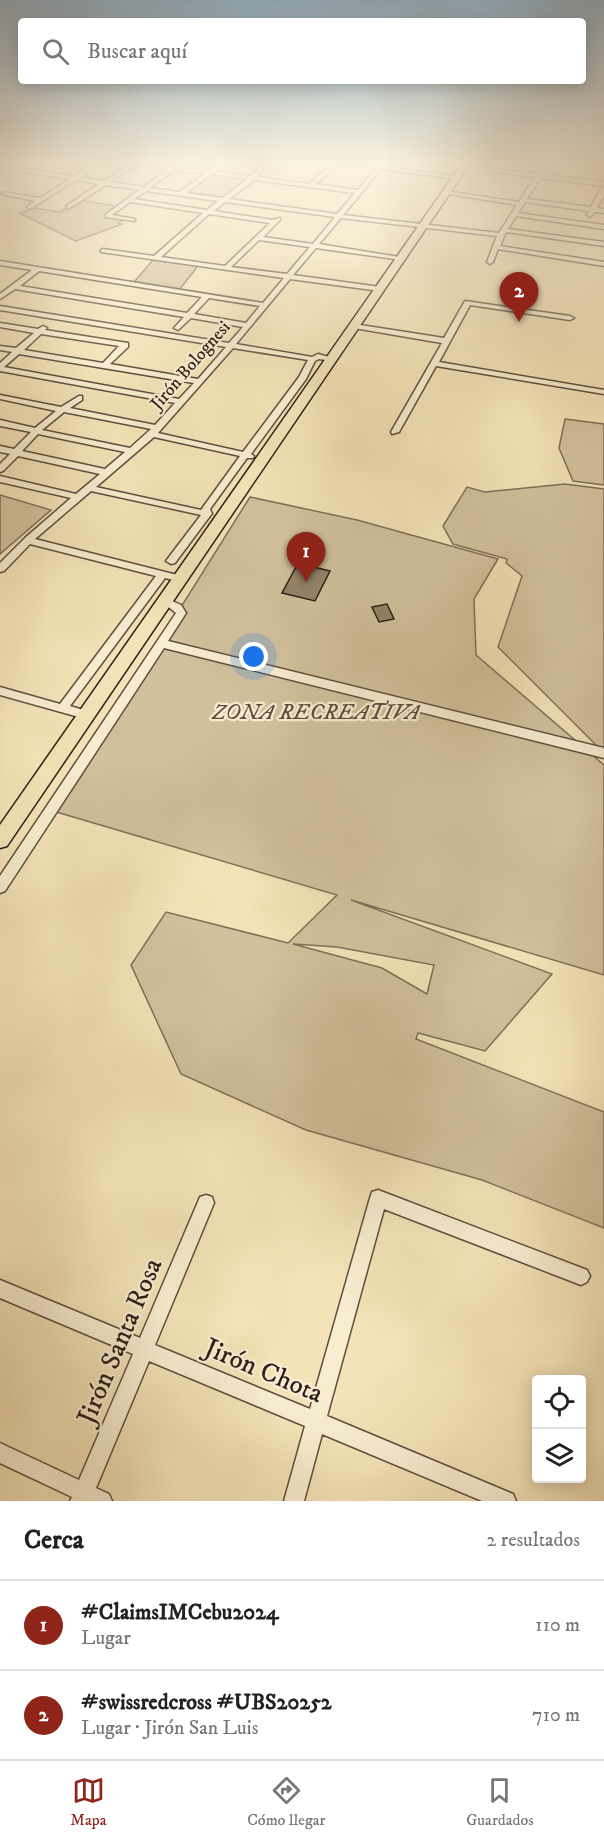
<!DOCTYPE html>
<html lang="es">
<meta charset="utf-8">
<style>
body{margin:0;font-family:"IM FELL DW Pica",serif;background:#f2f2f2;color:#222}
.controls{position:absolute;right:18px;bottom:18px;display:grid;overflow:hidden;border-radius:6px;box-shadow:0 3px 15px #0003}
.controls button{width:54px;height:54px;display:grid;place-items:center;padding:0;border:0;border-bottom:2px solid #e0e0e0;background:#fff;color:#222;font:30px sans-serif}
.you{position:absolute;left:254px;top:657px;width:21px;height:21px;margin:-15px;border:4px solid #fff;border-radius:50%;background:#1a73e8;box-shadow:0 0 0 9px #1a73e833}
.badge{display:grid;place-items:center;width:39px;height:39px;border-radius:50%;background:#8f2418;color:#fff;font-size:20px;font-weight:700}
.pin{position:absolute;translate:-50% -50px;filter:drop-shadow(0 2px 3px #0008)}
.pin::after{content:'';position:absolute;top:32px;width:21px;height:18px;background:inherit;clip-path:polygon(0 0,100% 0,50% 100%)}
.list{margin:0;padding:0;list-style:none}
h2{display:flex;justify-content:space-between;align-items:center;height:78px;margin:0;padding:0 24px;font-size:26px}
h2 small{font-size:20px;font-weight:400;color:#767676}
.list li{display:grid;grid-template-columns:39px 1fr auto;gap:18px;align-items:center;box-sizing:border-box;height:90px;padding:0 24px;border-top:2px solid #e0e0e0}
.list b{display:block;font-size:22px;white-space:nowrap}
.list p{margin:0;font-size:20px;white-space:nowrap;color:#767676}
.list em{font-size:20px;font-style:normal;color:#767676}
.icon{flex:none;width:33px;height:33px;fill:none;stroke:currentColor;stroke-width:2;stroke-linecap:round;stroke-linejoin:round}
.map{position:relative;flex:none;width:604px;height:1501px;overflow:hidden}
.search{position:absolute;background:#fff;box-shadow:0 3px 15px #0003;left:18px;right:18px;top:18px;height:66px;display:flex;align-items:center;gap:15px;box-sizing:border-box;padding:0 21px;border-radius:6px;color:#767676;font-size:22px}
.sheet{height:258px;background:#fff}
nav{display:flex;justify-content:space-around;align-items:center;box-sizing:border-box;height:84px;border-top:2px solid #e0e0e0;background:#fff;font-size:16px;color:#767676}
nav a{display:grid;justify-items:center;gap:3px}
nav .on{color:#8f2418}
.map>svg:first-child{display:block}
.green{fill:#d2c19d;stroke:#806f5a;stroke-width:1.5;fill-rule:evenodd}
.building{fill:#94846b;stroke:#2d1d17;stroke-width:1.5}
.lines{fill:none;stroke-linecap:round;stroke-linejoin:round}
.minor-casing{stroke:#5f4e3f;stroke-width:3}
.highway-casing{stroke:#2d1d17;stroke-width:3}
.minor{fill:#f8edd1;fill-rule:evenodd}
.highway{fill:#f4e3b8;fill-rule:evenodd}
.labels{text-anchor:middle;stroke-width:4.5;stroke-linejoin:round;paint-order:stroke}
.far-street-label{font-size:18px;fill:#2d1d17;stroke:#f8edd1}
.park-label{font-size:22px;font-style:italic;fill:#5f4e3f;stroke:#f8edd1}
.near-street-label{font-size:27px;fill:#2d1d17;stroke:#f8edd1}
</style>
<div class="map">
<svg width="604" height="1501" viewBox="0 0 604 1501">
<rect width="100%" height="100%" fill="#f4e3b8"/>
<filter id="stains"><feTurbulence type="fractalNoise" baseFrequency=".00333" numOctaves="4"/><feColorMatrix values="0 0 0 0 .2 0 0 0 0 .09 0 0 0 0 .02 0 0 0 .5 -.17"/></filter>
<radialGradient id="worn" r=".72"><stop offset=".6" stop-color="#630" stop-opacity="0"/><stop offset="1" stop-color="#630" stop-opacity=".3"/></radialGradient>
<!-- green -->
<path class="green" d="M 217,162 L 221,163 L 210,171 L 139,163 Z
M 213,173 L 249,178 L 223,197 L 186,192 Z
M 80,200 L 116,206 L 105,215 L 123,219 L 119,223 L 122,224 L 76,241 L 19,213 L 35,208 L 60,212 Z
M 153,260 L 198,266 L 179,290 L 134,282 Z
M 565,419 L 604,424 L 604,485 L 573,481 L 559,448 Z
M 565,484 L 604,489 L 604,753 L 498,647 L 522,576 L 506,563 L 507,559 L 453,544 L 443,526 L 467,487 L 485,492 Z
M 0,495 L 51,510 L 0,554 Z
M 250,497 L 357,520 L 498,559 L 474,599 L 476,655 L 604,765 L 604,975 L 351,900 L 552,974 L 485,1051 L 418,1033 L 416,1039 L 604,1112 L 604,1228 L 482,1180 L 306,1130 L 181,1074 L 131,965 L 166,912 L 288,943 L 337,895 L 53,811 ZM 293,944 L 337,947 L 434,965 L 427,994 L 382,968 Z"/>
<!-- building -->
<path class="building" d="M 298,563 L 330,571 L 315,601 L 282,593 Z
M 387,604 L 394,619 L 379,622 L 372,607 Z"/>
<g class="lines">
<!-- minor casing -->
<g class="minor-casing">
<path id="minor" d="M 97,162 L 104,162 L 81,177 L 104,181 L 132,162 L 208,171 L 220,162 L 262,165 L 265,162 L 271,162 L 257,177 L 309,184 L 334,162 L 378,165 L 381,162 L 387,162 L 384,166 L 460,177 L 457,179 L 381,169 L 343,215 L 499,233 L 517,205 L 443,193 L 446,191 L 519,202 L 535,177 L 464,168 L 462,165 L 537,174 L 544,162 L 550,162 L 542,174 L 604,182 L 604,186 L 540,178 L 527,199 L 591,207 L 601,189 L 604,187 L 604,195 L 597,208 L 604,209 L 604,213 L 595,212 L 590,217 L 587,215 L 589,211 L 525,202 L 518,213 L 604,225 L 604,229 L 516,216 L 508,229 L 604,242 L 604,246 L 506,232 L 500,246 L 604,262 L 604,266 L 498,249 L 493,262 L 490,264 L 487,262 L 497,236 L 341,218 L 319,244 L 405,258 L 402,260 L 316,248 L 293,275 L 380,287 L 383,289 L 380,291 L 290,279 L 236,344 L 312,357 L 318,354 L 336,359 L 332,361 L 319,359 L 315,361 L 306,379 L 251,454 L 254,456 L 253,458 L 247,458 L 210,509 L 212,514 L 210,516 L 175,563 L 171,564 L 166,561 L 201,515 L 91,491 L 35,539 L 185,577 L 186,579 L 181,582 L 165,578 L 70,706 L 90,712 L 92,715 L 86,719 L 0,695 L 0,687 L 60,704 L 156,576 L 30,544 L 4,571 L 0,572 L 0,563 L 25,538 L 71,498 L 0,482 L 0,476 L 76,494 L 100,474 L 18,456 L 3,471 L 0,472 L 0,464 L 10,454 L 0,452 L 0,446 L 14,449 L 31,432 L 0,426 L 0,420 L 35,428 L 56,411 L 0,399 L 0,395 L 61,407 L 79,396 L 82,396 L 82,400 L 70,408 L 155,425 L 175,403 L 0,371 L 0,363 L 12,352 L 0,350 L 0,346 L 16,348 L 34,333 L 0,327 L 0,323 L 38,329 L 43,326 L 47,328 L 45,330 L 128,343 L 128,347 L 110,364 L 198,379 L 226,347 L 0,310 L 0,306 L 229,343 L 243,327 L 191,318 L 178,330 L 174,328 L 184,317 L 15,289 L 0,299 L 0,294 L 32,270 L 0,265 L 0,261 L 263,303 L 284,278 L 101,252 L 101,250 L 103,249 L 154,256 L 203,213 L 130,202 L 112,215 L 135,219 L 135,221 L 105,217 L 105,215 L 139,190 L 106,185 L 68,209 L 66,206 L 99,184 L 76,180 L 30,209 L 27,207 L 35,201 L 1,194 L 4,192 L 40,198 L 70,179 L 0,169 L 0,165 L 74,176 ZM 226,163 L 227,164 L 259,168 L 251,176 L 215,172 ZM 339,164 L 376,168 L 358,190 L 315,184 ZM 136,165 L 168,169 L 144,187 L 110,182 ZM 174,170 L 204,174 L 179,192 L 150,188 ZM 211,174 L 248,179 L 222,198 L 186,193 ZM 254,180 L 355,193 L 337,214 L 229,199 ZM 146,191 L 218,201 L 207,210 L 134,199 ZM 225,202 L 335,217 L 313,244 L 263,237 L 280,220 L 280,218 L 273,220 L 214,211 ZM 209,214 L 270,223 L 225,266 L 161,257 ZM 259,240 L 310,247 L 287,274 L 231,267 ZM 39,271 L 202,297 L 187,313 L 20,286 ZM 209,298 L 260,306 L 246,323 L 194,314 ZM 41,334 L 119,346 L 103,363 L 24,350 ZM 233,348 L 308,360 L 299,377 L 243,452 L 158,433 ZM 19,354 L 194,383 L 179,399 L 4,367 ZM 64,412 L 151,429 L 130,448 L 42,430 ZM 38,434 L 125,452 L 105,469 L 22,451 ZM 154,437 L 240,456 L 201,510 L 96,487 Z
M 465,301 L 570,316 L 574,318 L 570,320 L 470,305 L 439,362 L 604,390 L 604,394 L 436,366 L 399,432 L 392,434 L 391,432 L 442,343 L 354,328 L 350,326 L 354,324 L 444,338 Z
M 166,598 L 181,605 L 186,613 L 168,641 L 604,748 L 604,758 L 164,648 L 5,891 L 0,893 L 0,876 L 176,613 L 161,601 Z
M 378,1190 L 587,1270 L 590,1276 L 587,1282 L 581,1285 L 384,1209 L 327,1416 L 513,1494 L 516,1501 L 482,1501 L 322,1434 L 304,1501 L 284,1501 L 305,1426 L 149,1361 L 96,1488 L 109,1494 L 112,1501 L 70,1501 L 72,1497 L 0,1463 L 0,1443 L 79,1480 L 133,1354 L 0,1298 L 0,1280 L 140,1338 L 200,1197 L 206,1195 L 212,1197 L 214,1203 L 155,1345 L 310,1409 L 370,1198 L 372,1192 Z"/>
</g>
<!-- highway casing -->
<g class="highway-casing">
<path id="highway" d="M 463,162 L 471,162 L 7,846 L 0,848 L 0,825 Z"/>
</g>
<!-- minor -->
<use href="#minor" class="minor"/>
<!-- highway -->
<use href="#highway" class="highway"/>
</g>
<!-- sky -->
<linearGradient id="sky" x2="0" y2="1"><stop stop-color="#91acbf"/><stop offset="0.44" stop-color="#faf2df"/><stop offset="1" stop-color="#faf2df" stop-opacity="0"/></linearGradient>
<rect width="604" height="372" fill="url(#sky)"/>
<g class="labels">
<!-- far-street labels -->
<g class="far-street-label">
<text transform="translate(190 365) rotate(-49)" y="6">Jirón Bolognesi</text>
</g>
<!-- park labels -->
<g class="park-label">
<text x="316" y="719">ZONA RECREATIVA</text>
</g>
<!-- near-street labels -->
<g class="near-street-label">
<text transform="translate(119 1341) rotate(-67)" y="9">Jirón Santa Rosa</text>
<text transform="translate(264 1370) rotate(23)" y="9">Jirón Chota</text>
</g>
</g>
<rect width="100%" height="100%" filter="url(#stains)"/>
<rect width="100%" height="100%" fill="url(#worn)"/>
</svg>
<div class="controls">
<button><svg class="icon" aria-label="locate" viewBox="0 0 24 24"><circle cx="12" cy="12" r="6"/><path d="M12 2v4M12 18v4M2 12h4M18 12h4"/></svg></button>
<button><svg class="icon" aria-label="layers" viewBox="0 0 24 24"><path d="M12 4l9 5-9 5-9-5zM3 14l9 5 9-5"/></svg></button>
</div>
<div class="you"></div>
<div class="pin badge" style="left:306px;top:582px">1</div>
<div class="pin badge" style="left:519px;top:322px">2</div>
<div class="search"><svg class="icon" aria-label="search" viewBox="0 0 24 24"><circle cx="10" cy="10" r="6"/><path d="M15 15l6 6"/></svg>Buscar aquí</div>
</div>
<section class="sheet">
<h2>Cerca<small>2 resultados</small></h2>
<ul class="list">
<li><span class="badge">1</span><div><b>#ClaimsIMCebu2024</b><p>Lugar</p></div><em>110 m</em></li>
<li><span class="badge">2</span><div><b>#swissredcross #UBS20252</b><p>Lugar · Jirón San Luis</p></div><em>710 m</em></li>
</ul>
</section>
<nav>
<a class="on"><svg class="icon" aria-label="map" viewBox="0 0 24 24"><path d="M3 6l6-2 6 2 6-2v14l-6 2-6-2-6 2zM9 4v14M15 6v14"/></svg>Mapa</a>
<a><svg class="icon" aria-label="directions" viewBox="0 0 24 24"><path d="M12 3l9 9-9 9-9-9zM9 14v-3h6M13 9l2 2-2 2"/></svg>Cómo llegar</a>
<a><svg class="icon" aria-label="saved" viewBox="0 0 24 24"><path d="M7 4h10v16l-5-4-5 4z"/></svg>Guardados</a>
</nav>
